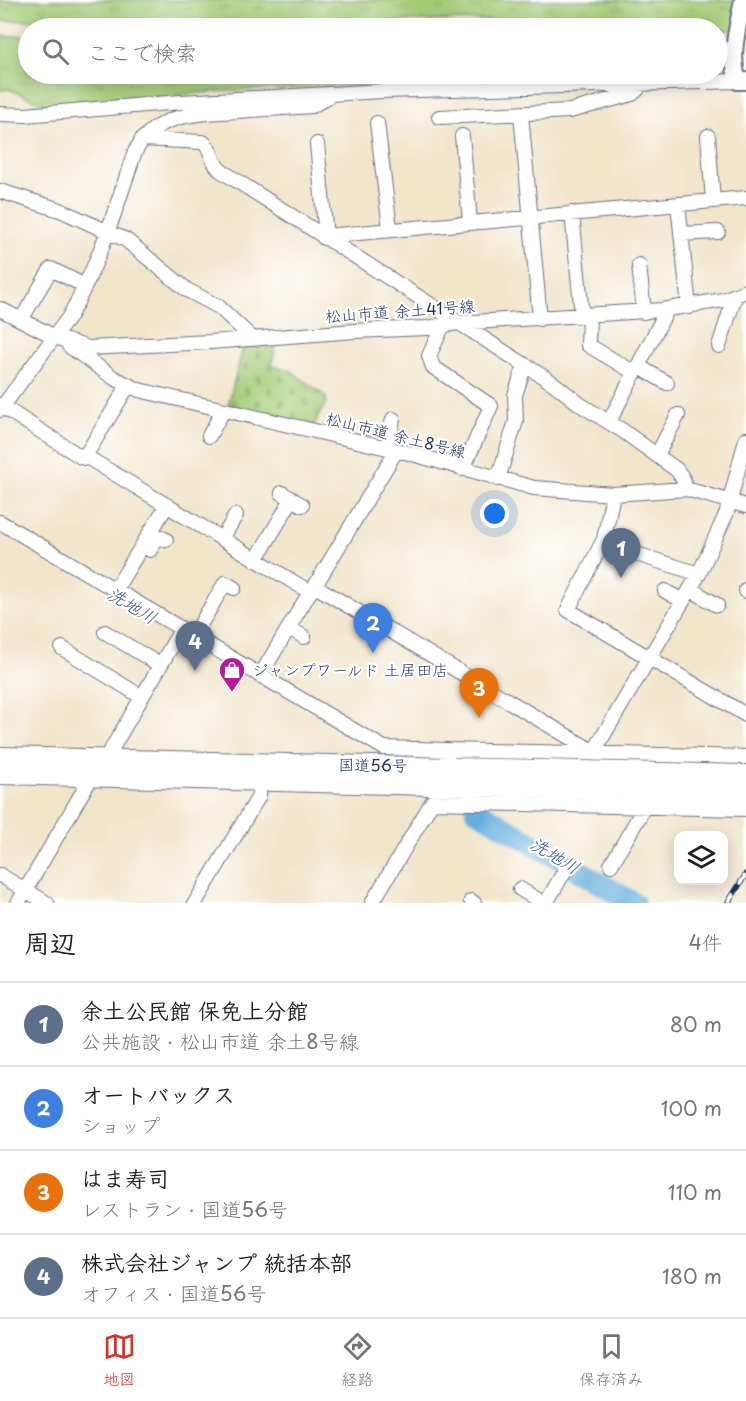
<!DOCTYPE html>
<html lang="ja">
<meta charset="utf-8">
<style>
body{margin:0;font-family:"Playpen Sans","Klee One",sans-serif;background:#f2f2f2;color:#202124}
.controls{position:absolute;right:18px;bottom:18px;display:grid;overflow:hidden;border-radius:12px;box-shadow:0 3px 15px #0003}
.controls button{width:54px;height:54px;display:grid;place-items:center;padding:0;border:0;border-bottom:2px solid #e0e0e0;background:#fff;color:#202124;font:30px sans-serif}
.you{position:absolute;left:495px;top:514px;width:21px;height:21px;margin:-15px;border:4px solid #fff;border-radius:50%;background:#1a73e8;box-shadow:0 0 0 9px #1a73e833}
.badge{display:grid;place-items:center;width:39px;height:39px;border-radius:50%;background:#d93025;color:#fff;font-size:20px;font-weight:700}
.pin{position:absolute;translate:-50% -50px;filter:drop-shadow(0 2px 3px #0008)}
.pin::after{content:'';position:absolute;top:32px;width:21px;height:18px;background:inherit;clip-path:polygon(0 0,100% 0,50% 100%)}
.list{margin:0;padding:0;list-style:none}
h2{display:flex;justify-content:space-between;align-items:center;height:78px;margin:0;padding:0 24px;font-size:26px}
h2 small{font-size:20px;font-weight:400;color:#757577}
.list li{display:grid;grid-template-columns:39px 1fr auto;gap:18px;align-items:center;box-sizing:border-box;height:84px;padding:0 24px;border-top:2px solid #e0e0e0}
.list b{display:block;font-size:22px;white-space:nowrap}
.list p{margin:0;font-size:20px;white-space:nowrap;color:#757577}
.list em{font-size:20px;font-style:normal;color:#757577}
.icon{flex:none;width:33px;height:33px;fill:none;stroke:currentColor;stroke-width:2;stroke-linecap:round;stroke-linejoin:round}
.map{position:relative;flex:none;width:746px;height:903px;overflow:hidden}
.search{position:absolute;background:#fff;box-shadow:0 3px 15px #0003;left:18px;right:18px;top:18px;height:66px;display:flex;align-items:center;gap:15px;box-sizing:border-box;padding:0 21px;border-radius:33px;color:#757577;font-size:22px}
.sheet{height:414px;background:#fff}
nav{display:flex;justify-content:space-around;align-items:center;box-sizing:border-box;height:84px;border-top:2px solid #e0e0e0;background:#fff;font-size:16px;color:#757577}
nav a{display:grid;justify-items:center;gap:3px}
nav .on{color:#d93025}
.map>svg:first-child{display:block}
.grass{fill:url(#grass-tufts);stroke:#607e6b;stroke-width:1.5}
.cemetery{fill:url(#cemetery-stones);stroke:#607e6b;stroke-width:1.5}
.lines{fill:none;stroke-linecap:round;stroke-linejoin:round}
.river{stroke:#64aedc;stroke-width:22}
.minor-casing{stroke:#666f84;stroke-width:16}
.major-casing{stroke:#666f84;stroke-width:20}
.highway-casing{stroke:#666f84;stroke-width:22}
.minor{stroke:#fff;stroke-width:14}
.major{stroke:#fff;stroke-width:16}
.highway{stroke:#fff;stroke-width:20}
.rail-casing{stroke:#1b2f5e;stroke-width:6}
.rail{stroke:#fff;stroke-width:4;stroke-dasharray:11;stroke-linecap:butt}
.labels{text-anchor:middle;stroke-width:4.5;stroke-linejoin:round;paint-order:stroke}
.street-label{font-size:16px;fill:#1b2f5e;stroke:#fff}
.poi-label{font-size:16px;fill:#1b2f5e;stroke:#fff;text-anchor:start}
.water-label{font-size:18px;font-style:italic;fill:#355b8a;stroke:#fff}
</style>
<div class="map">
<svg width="746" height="903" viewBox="0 0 746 903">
<defs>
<pattern id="grass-tufts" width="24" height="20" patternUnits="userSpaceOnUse" patternTransform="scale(1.5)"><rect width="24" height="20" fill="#a5cd78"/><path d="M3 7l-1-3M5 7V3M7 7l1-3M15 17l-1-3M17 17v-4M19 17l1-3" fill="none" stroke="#8db06a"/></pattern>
<pattern id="cemetery-stones" width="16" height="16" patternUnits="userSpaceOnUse" patternTransform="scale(1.5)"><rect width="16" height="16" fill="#a5cd78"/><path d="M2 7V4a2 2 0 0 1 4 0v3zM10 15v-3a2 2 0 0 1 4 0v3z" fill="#8db06a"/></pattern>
</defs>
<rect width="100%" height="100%" fill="#fff"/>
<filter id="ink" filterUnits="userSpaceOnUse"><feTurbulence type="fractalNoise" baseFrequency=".0167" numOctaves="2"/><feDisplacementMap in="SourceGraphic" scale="12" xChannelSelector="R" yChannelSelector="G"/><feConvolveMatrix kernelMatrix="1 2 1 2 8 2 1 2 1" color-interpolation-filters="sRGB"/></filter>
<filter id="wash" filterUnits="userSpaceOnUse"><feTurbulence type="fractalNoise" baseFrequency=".008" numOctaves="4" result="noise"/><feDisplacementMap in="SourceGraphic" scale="24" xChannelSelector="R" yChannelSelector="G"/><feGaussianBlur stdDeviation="1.35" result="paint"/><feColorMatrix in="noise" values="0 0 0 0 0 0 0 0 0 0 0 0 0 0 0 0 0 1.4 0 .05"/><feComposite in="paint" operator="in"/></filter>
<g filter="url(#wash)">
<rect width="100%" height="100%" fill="#f1e5ca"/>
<!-- grass -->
<path class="grass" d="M 0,0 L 746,0 L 746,31 L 491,20 L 325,22 L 68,19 L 0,21 Z
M 0,36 L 28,36 L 28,74 L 633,74 L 223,91 L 48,106 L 9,89 L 0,90 Z"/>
<!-- cemetery -->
<path class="cemetery" d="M 276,342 L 272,366 L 290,370 L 326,397 L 326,402 L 313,427 L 228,405 L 244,344 Z"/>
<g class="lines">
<!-- river -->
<path class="river" d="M 476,810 L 634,903"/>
</g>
</g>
<g filter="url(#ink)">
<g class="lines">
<!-- minor casing -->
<g class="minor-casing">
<path id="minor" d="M 0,114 L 25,115 L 181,102 L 384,91 L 738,81
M 521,114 L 540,319
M 439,117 L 570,111 L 632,94 L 637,90 L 639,84
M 377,123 L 390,229
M 462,136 L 470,221
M 708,136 L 713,201
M 142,139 L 203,142 C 213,150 210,160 220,170 L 553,383 L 581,405 L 623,431 L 677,470 L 683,479 L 686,489
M 317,144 L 326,236
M 0,191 L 60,210 L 126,240 L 187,290 L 219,307 L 253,339
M 678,204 L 689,307
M 572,213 L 582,316
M 681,234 L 718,232
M 324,238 L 326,236 L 746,198
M 639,265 L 644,312
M 0,309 L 55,337 L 88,348 L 210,342 L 355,331 L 427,328 L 458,323 L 662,310 L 723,300 L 746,291
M 589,315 L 588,345 L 635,373
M 21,320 L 51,269 L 85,286
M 443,325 L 429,356 L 433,367 L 491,406 L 463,469
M 69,346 L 114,378 L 139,390 L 409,453 L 534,488 L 613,494 L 686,489 L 746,506
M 719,346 L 735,296
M 638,366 L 667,383
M 0,405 L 81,457 L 90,459 L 310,592 L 315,586 L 594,752
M 0,410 L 69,317 C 98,266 116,209 134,154 C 153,112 198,114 238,111 C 262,109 287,108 312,106 L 329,96
M 609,422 L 667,310
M 209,436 L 223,411
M 387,448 L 393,419
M 657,455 L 678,415
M 84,458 L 128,386
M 498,479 L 516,421 L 515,395 L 525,365
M 282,493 L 302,505
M 613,494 L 604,539 L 568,610 L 746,715
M 0,522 L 384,748 L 447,750
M 222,539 L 236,515
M 602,543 L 699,574
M 150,550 L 158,536 L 166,540
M 256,560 L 292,499
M 315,586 L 396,451
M 690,589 L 717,605
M 115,590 L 167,505
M 665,591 L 683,601
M 746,591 L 746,590
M 289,628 L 304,637
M 105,632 L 160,665
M 193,637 L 225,583 L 234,588
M 62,648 L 142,697
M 260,676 L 310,592
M 593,753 L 699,574 L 727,512 L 746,439
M 447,758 L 447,750 L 746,757
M 611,865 L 640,815 L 641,807
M 0,875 L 47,903
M 520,889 L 543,903
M 471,901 L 474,903
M 18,903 L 92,776 L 111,750 L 181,630
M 195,903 L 259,796 L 260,780
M 372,903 L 432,802 L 746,809
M 546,903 L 567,867"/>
</g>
<!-- major casing -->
<g class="major-casing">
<path id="major" d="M 743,0 C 738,28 729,54 738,81 L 746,81"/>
</g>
<!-- highway casing -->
<g class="highway-casing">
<path id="highway" d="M 0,757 L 746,775
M 0,774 L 746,793"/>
</g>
<!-- minor -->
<use href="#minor" class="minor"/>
<!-- major -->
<use href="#major" class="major"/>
<!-- highway -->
<use href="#highway" class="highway"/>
<!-- rail casing -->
<g class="rail-casing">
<path id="rail" d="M 728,903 L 746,874"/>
</g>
<!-- rail -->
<use href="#rail" class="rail"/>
</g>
</g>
<!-- icons -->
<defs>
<g id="shop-pin" transform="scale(1.35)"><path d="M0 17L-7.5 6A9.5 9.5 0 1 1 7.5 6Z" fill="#b5179e" stroke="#fff"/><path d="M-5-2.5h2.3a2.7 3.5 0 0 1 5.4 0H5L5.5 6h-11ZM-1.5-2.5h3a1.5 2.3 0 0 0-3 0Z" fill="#fff"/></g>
</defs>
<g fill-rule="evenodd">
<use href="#shop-pin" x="232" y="670"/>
</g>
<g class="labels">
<!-- street labels -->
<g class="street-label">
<text transform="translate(400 311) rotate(-4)" y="6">松山市道 余土41号線</text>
<text transform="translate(396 435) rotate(14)" y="6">松山市道 余土8号線</text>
<text transform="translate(373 765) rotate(1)" y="6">国道56号</text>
</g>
<!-- poi labels -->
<g class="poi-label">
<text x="252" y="676">ジャンプワールド 土居田店</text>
</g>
<!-- water labels -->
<g class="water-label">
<text transform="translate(132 606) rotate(31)" y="6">洗地川</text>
<text transform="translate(555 856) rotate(31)" y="6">洗地川</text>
</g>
</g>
</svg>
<div class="controls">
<button><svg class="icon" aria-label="layers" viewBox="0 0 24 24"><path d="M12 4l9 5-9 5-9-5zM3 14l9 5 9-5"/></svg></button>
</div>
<div class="you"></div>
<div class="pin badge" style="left:621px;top:578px;background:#5c6f8a">1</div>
<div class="pin badge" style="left:373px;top:653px;background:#3f7fe0">2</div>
<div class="pin badge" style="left:479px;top:718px;background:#e8710a">3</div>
<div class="pin badge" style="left:195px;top:671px;background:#5c6f8a">4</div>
<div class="search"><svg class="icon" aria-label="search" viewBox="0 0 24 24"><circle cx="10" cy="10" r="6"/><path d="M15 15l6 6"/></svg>ここで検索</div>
</div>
<section class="sheet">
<h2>周辺<small>4件</small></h2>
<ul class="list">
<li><span class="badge" style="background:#5c6f8a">1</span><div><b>余土公民館 保免上分館</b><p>公共施設 · 松山市道 余土8号線</p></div><em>80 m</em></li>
<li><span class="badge" style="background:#3f7fe0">2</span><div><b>オートバックス</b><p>ショップ</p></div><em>100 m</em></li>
<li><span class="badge" style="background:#e8710a">3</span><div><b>はま寿司</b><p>レストラン · 国道56号</p></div><em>110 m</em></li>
<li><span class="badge" style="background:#5c6f8a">4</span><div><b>株式会社ジャンプ 統括本部</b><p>オフィス · 国道56号</p></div><em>180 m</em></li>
</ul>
</section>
<nav>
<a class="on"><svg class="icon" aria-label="map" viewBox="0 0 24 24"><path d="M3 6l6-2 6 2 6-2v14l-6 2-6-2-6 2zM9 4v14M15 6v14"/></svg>地図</a>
<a><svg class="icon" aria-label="directions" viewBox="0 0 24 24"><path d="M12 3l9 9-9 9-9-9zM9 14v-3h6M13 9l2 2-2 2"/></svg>経路</a>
<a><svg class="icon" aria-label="saved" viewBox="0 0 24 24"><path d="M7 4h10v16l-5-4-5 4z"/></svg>保存済み</a>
</nav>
